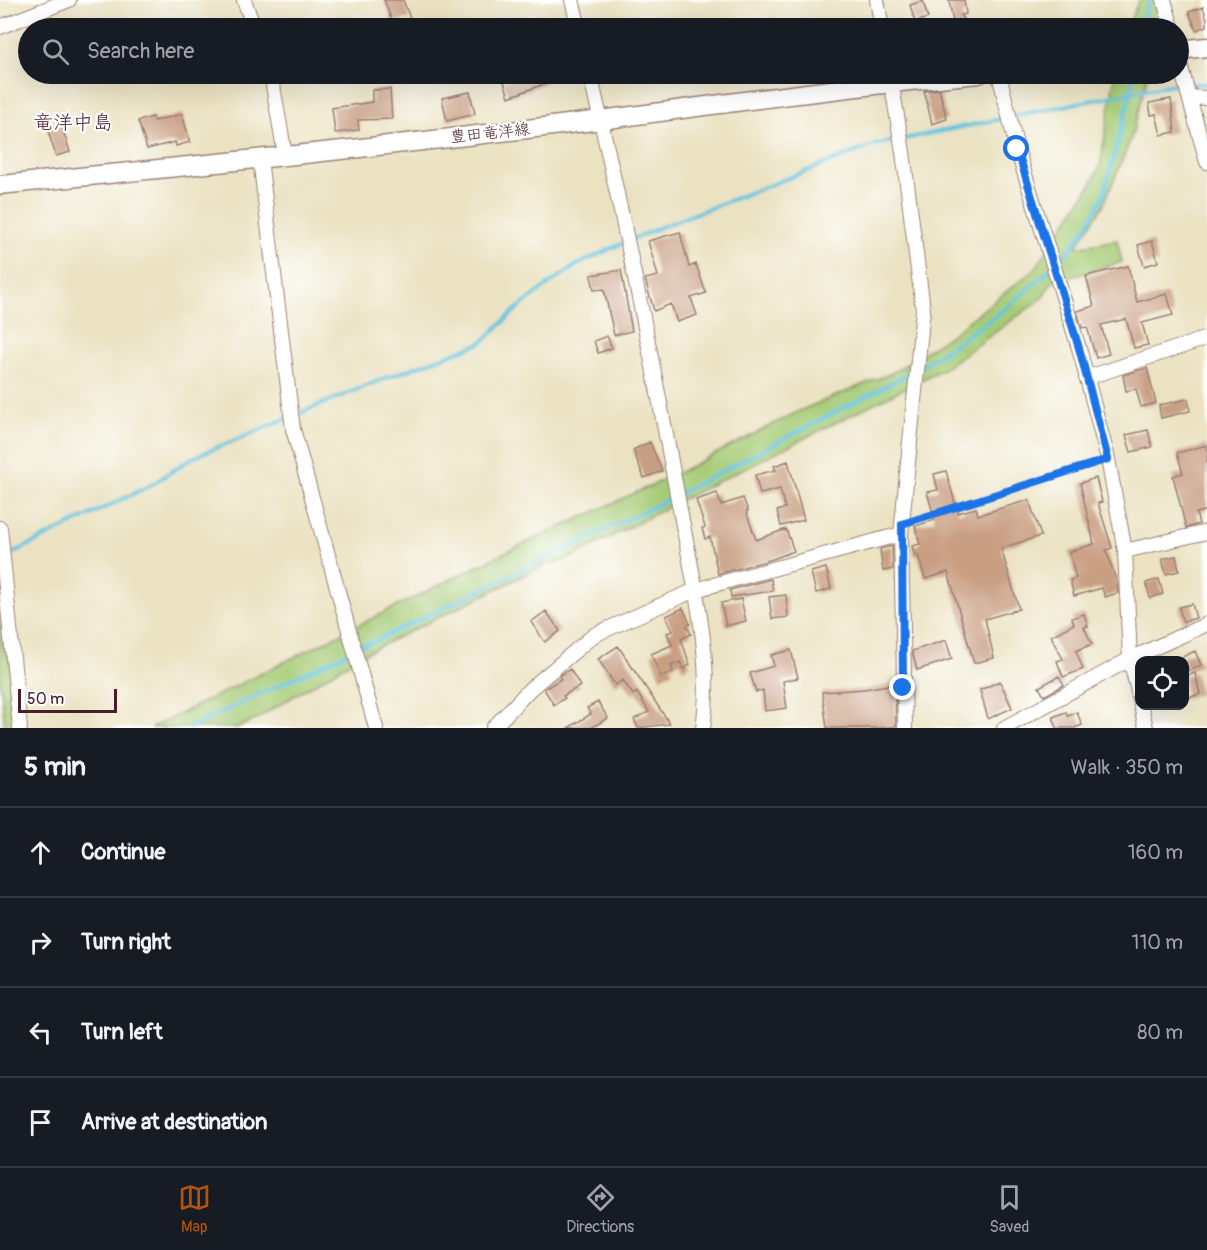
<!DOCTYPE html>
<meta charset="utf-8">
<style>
body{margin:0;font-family:Pangolin,"Klee One",sans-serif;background:#20242c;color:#f1f3f6}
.controls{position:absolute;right:18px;bottom:18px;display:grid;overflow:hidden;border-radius:12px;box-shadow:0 6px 24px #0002}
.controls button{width:54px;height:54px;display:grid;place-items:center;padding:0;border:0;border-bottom:2px solid #363941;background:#171b24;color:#f1f3f6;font:30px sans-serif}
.scale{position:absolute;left:18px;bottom:15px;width:99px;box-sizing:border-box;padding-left:6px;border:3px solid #4a1f2b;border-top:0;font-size:16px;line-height:21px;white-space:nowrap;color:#4a1f2b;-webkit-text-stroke:4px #fff;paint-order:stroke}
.stop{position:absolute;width:18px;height:18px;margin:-14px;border:4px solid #1a73e8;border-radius:50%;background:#fff}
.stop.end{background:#1a73e8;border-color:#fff;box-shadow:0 2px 6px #0008}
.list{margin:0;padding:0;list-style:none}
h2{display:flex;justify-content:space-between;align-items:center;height:78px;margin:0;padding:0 24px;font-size:26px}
h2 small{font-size:20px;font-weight:400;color:#9ea1a6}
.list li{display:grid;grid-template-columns:39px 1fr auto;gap:18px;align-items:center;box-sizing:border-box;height:90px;padding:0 24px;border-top:2px solid #363941}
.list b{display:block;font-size:22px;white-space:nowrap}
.list em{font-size:20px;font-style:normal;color:#9ea1a6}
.icon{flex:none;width:33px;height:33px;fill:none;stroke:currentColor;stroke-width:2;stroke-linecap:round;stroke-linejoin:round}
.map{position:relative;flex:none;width:1207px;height:728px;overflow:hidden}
.search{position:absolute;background:#171b24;box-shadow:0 6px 24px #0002;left:18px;right:18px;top:18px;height:66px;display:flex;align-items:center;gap:15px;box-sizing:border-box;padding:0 21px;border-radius:33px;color:#9ea1a6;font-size:22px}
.sheet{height:438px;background:#171b24}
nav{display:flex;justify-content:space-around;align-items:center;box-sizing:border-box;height:84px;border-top:2px solid #363941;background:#171b24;font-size:16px;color:#9ea1a6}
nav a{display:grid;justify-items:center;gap:3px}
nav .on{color:#b45309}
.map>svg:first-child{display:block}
.green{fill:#a5cb75;stroke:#787550;stroke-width:1.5}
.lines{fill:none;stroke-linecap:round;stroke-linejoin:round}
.stream{stroke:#61c4df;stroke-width:4}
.building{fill:#c99f83}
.minor-casing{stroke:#9a8076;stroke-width:16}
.major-casing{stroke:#9a8076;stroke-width:21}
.path{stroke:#9a8076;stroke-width:2;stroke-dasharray:4.5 4.5;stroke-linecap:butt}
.minor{stroke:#fff;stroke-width:14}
.major{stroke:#fff;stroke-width:18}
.route{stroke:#1a73e8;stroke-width:8}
.labels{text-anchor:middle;stroke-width:4.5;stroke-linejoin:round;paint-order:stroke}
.street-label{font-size:16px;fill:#4a1f2b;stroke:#fff}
.quarter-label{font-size:20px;fill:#4a1f2b;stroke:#fff}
</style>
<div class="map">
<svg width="1207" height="728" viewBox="0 0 1207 728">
<rect width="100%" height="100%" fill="#fff"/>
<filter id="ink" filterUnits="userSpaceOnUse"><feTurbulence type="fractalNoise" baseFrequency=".0167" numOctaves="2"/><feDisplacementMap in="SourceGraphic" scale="12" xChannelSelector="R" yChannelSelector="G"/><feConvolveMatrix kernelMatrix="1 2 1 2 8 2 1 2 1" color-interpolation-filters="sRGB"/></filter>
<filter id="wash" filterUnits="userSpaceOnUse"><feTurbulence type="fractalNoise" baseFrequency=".008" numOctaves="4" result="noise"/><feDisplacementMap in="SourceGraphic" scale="24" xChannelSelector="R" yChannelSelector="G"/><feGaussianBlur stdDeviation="1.35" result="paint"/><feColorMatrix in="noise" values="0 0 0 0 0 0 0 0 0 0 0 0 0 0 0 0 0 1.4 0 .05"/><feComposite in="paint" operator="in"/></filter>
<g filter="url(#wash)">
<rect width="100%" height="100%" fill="#ebe2c1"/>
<!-- green -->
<path class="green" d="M 1139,0 L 1168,0 L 1161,28 L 1127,28 Z
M 1115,74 L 1148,74 L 1131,139 L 1103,206 L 1076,247 L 1117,240 L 1122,262 L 1058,281 L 1056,277 L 1040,300 L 945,368 L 679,501 L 569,559 L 545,565 L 360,656 L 253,721 L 237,728 L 151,728 L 502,554 L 674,475 L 799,411 L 894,372 L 952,334 L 1035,269 L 1090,186 L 1100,166 Z
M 0,565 L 21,728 L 5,728 L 0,682 Z"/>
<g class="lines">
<!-- stream -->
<path class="stream" d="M 1139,28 L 1150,0
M 1190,84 L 1207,84
M 1013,116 L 1174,84 L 1182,84
M 904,139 L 1006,118
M 1056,264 L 1068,252 L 1085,229 L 1103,197 L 1131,93 L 1133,74
M 921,367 L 1004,310 L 1051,269
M 295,415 L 383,379 L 481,343 L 518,308 L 556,279 L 577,265 L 610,249 L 658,228 L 874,145 L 897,140
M 11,554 L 151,485 L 192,458 L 288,418
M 357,647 L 375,641 L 661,503 L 914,371
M 189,728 L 351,651"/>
</g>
<g id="blocks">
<!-- building -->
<path class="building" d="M 384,0 L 403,0 L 410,18 L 393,24 Z
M 949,0 L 964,0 L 966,14 L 961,15 L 966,28 L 954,28 Z
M 923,1 L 928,18 L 915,22 L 910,5 Z
M 1203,7 L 1207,19 L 1207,26 L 1196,30 L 1189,12 Z
M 528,74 L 543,74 L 547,83 L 509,97 L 504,82 Z
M 390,89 L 392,119 L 358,120 L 359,130 L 335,133 L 332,108 L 372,102 L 372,90 Z
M 939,89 L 947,119 L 932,124 L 924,91 Z
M 470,92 L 475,114 L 447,121 L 442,98 Z
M 1171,99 L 1175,132 L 1161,135 L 1156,114 L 1151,115 L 1149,103 Z
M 182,114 L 190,142 L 176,146 L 175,142 L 147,149 L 138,121 L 153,117 L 154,121 Z
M 61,124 L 70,152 L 56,156 L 47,128 Z
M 680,232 L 689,267 L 696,264 L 706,293 L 691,298 L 697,315 L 677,322 L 671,304 L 654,311 L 645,279 L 658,276 L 648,241 Z
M 1152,241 L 1158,262 L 1144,266 L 1138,245 Z
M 1128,266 L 1137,302 L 1167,294 L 1173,315 L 1142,323 L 1148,345 L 1134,348 L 1126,319 L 1101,325 L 1109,354 L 1096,358 L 1087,327 L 1082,328 L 1077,311 L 1094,306 L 1086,276 Z
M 621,270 L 632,331 L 614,335 L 604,289 L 594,290 L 591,275 Z
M 607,336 L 612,348 L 598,353 L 594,341 Z
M 1147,368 L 1156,403 L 1141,407 L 1136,389 L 1126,391 L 1123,375 Z
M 1188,399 L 1190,411 L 1161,418 L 1159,405 Z
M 1148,430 L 1152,447 L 1131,452 L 1126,435 Z
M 650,442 L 662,471 L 644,478 L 633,450 Z
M 1207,445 L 1207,510 L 1196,513 L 1199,524 L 1186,528 L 1173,476 L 1183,473 L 1177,453 Z
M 788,461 L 804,520 L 781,526 L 777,511 L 785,508 L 780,489 L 760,494 L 755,475 L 776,470 L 774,466 Z
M 946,471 L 958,513 L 976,508 L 978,515 L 1029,500 L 1041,536 L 1001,548 L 1019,609 L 985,619 L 994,658 L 974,663 L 948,572 L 925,579 L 918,555 L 915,556 L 912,546 L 920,544 L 915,526 L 935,520 L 927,492 L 938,490 L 934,474 Z
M 1096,478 L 1102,502 L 1098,503 L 1112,548 L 1106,550 L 1117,583 L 1118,593 L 1105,597 L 1102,588 L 1074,596 L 1070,580 L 1076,578 L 1069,552 L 1094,544 L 1080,483 Z
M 717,493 L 721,505 L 743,498 L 748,511 L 746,511 L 756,540 L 786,529 L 794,551 L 773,559 L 718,574 L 710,537 L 705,539 L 702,528 L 705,527 L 696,500 Z
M 892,546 L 893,569 L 883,571 L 880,549 Z
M 1176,556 L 1179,571 L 1166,574 L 1162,559 Z
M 826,568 L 831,589 L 816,593 L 811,572 Z
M 771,579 L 773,591 L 731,597 L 730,590 Z
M 1159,579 L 1163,594 L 1150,598 L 1146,583 Z
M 786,595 L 788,617 L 772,619 L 769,597 Z
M 741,599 L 746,621 L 726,626 L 721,603 Z
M 1192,604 L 1196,618 L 1183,622 L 1179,607 Z
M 683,608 L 690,624 L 687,626 L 691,634 L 681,639 L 690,665 L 683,669 L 680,662 L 671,666 L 673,672 L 661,677 L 651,654 L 672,645 L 667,633 L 673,631 L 666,616 Z
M 546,611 L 560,631 L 545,642 L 531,622 Z
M 1084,614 L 1088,626 L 1084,627 L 1092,644 L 1076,651 L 1083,669 L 1063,677 L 1057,661 L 1063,659 L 1051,636 L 1074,624 L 1072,618 Z
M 946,640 L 952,659 L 917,670 L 912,651 Z
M 618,646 L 670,724 L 638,728 L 634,719 L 649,712 L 637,692 L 633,695 L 623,680 L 615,685 L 598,659 Z
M 791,650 L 798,678 L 783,681 L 787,708 L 765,711 L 763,690 L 756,692 L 750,673 L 774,666 L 771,655 Z
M 1195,651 L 1201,665 L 1189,671 L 1182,657 Z
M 570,669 L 580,686 L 563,696 L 565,698 L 554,705 L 544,689 L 561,679 L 559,676 Z
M 1195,673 L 1200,694 L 1185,699 L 1185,676 Z
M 1059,676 L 1064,685 L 1044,696 L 1039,687 Z
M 1000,681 L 1012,708 L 988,719 L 980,690 Z
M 895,684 L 896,726 L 879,728 L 827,728 L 822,692 L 864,689 Z
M 598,702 L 608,718 L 591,728 L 568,728 L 591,714 L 587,708 Z
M 1066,712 L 1068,716 L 1077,712 L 1082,725 L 1075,728 L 1057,728 L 1053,717 Z"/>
</g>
</g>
<g filter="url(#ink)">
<use href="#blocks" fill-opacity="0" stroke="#9a8076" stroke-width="1.5"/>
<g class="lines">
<!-- minor casing -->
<g class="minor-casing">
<path id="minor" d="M 244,0 L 254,28
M 572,0 L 579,28
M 877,0 L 882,28
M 1164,0 L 1172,28
M 0,27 L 69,0
M 1178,57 L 1207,162
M 271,74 L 285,155
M 590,74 C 623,214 652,357 678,499 C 691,571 714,656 703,728
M 890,74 L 903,152 L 923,309 L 901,534 L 905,728
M 999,74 L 1017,149 L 1079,348 L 1108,459 L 1125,551 L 1130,659 L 1140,700
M 1189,97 L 1207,98
M 260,159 L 293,429 L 376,728
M 1086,378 L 1207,338
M 0,528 L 20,728
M 1125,551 L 1207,532
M 1141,706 L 1146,728
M 493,728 L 530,689 L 594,635 L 695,590 L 901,534
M 1004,728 L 1130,659 L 1207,624"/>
</g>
<!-- major casing -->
<g class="major-casing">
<path id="major" d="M 1178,50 L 1207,47
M 0,185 C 200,165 401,145 601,120 C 727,103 853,86 979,74"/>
</g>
<!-- path -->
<path class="path" d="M 916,519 L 1096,462"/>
<!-- minor -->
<use href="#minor" class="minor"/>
<!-- major -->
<use href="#major" class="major"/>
</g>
</g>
<g class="lines" filter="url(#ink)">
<!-- route -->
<path class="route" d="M 903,688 L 902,524 L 1108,459 L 1079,348 L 1017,149"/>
</g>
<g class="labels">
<!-- street labels -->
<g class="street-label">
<text transform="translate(490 132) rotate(-6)" y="6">豊田竜洋線</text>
</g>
<!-- quarter labels -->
<g class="quarter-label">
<text x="73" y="129">竜洋中島</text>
</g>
</g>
</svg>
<div class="controls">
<button><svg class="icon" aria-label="locate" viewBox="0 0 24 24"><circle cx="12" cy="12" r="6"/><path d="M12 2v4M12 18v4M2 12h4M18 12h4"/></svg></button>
</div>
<div class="scale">50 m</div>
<div class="stop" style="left:1017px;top:149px"></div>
<div class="stop end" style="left:903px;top:688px"></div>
<div class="search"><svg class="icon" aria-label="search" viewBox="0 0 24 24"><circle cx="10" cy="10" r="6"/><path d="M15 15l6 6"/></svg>Search here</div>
</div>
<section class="sheet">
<h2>5 min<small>Walk · 350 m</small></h2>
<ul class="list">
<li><svg class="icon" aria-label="ahead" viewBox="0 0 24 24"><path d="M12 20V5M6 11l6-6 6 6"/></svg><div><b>Continue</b></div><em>160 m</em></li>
<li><svg class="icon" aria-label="right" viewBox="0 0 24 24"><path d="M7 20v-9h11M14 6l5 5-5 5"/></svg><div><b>Turn right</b></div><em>110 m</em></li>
<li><svg class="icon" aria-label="left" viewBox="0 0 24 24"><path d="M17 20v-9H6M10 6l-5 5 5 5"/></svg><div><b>Turn left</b></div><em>80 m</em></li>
<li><svg class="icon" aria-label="arrive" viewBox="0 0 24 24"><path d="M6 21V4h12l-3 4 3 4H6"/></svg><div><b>Arrive at destination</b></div></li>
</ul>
</section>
<nav>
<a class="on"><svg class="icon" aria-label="map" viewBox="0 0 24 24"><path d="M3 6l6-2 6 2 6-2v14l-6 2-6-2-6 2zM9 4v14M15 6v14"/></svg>Map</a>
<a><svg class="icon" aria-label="directions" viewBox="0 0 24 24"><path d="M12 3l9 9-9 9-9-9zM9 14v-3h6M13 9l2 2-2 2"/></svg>Directions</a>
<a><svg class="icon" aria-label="saved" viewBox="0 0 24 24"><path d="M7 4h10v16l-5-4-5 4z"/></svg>Saved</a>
</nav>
